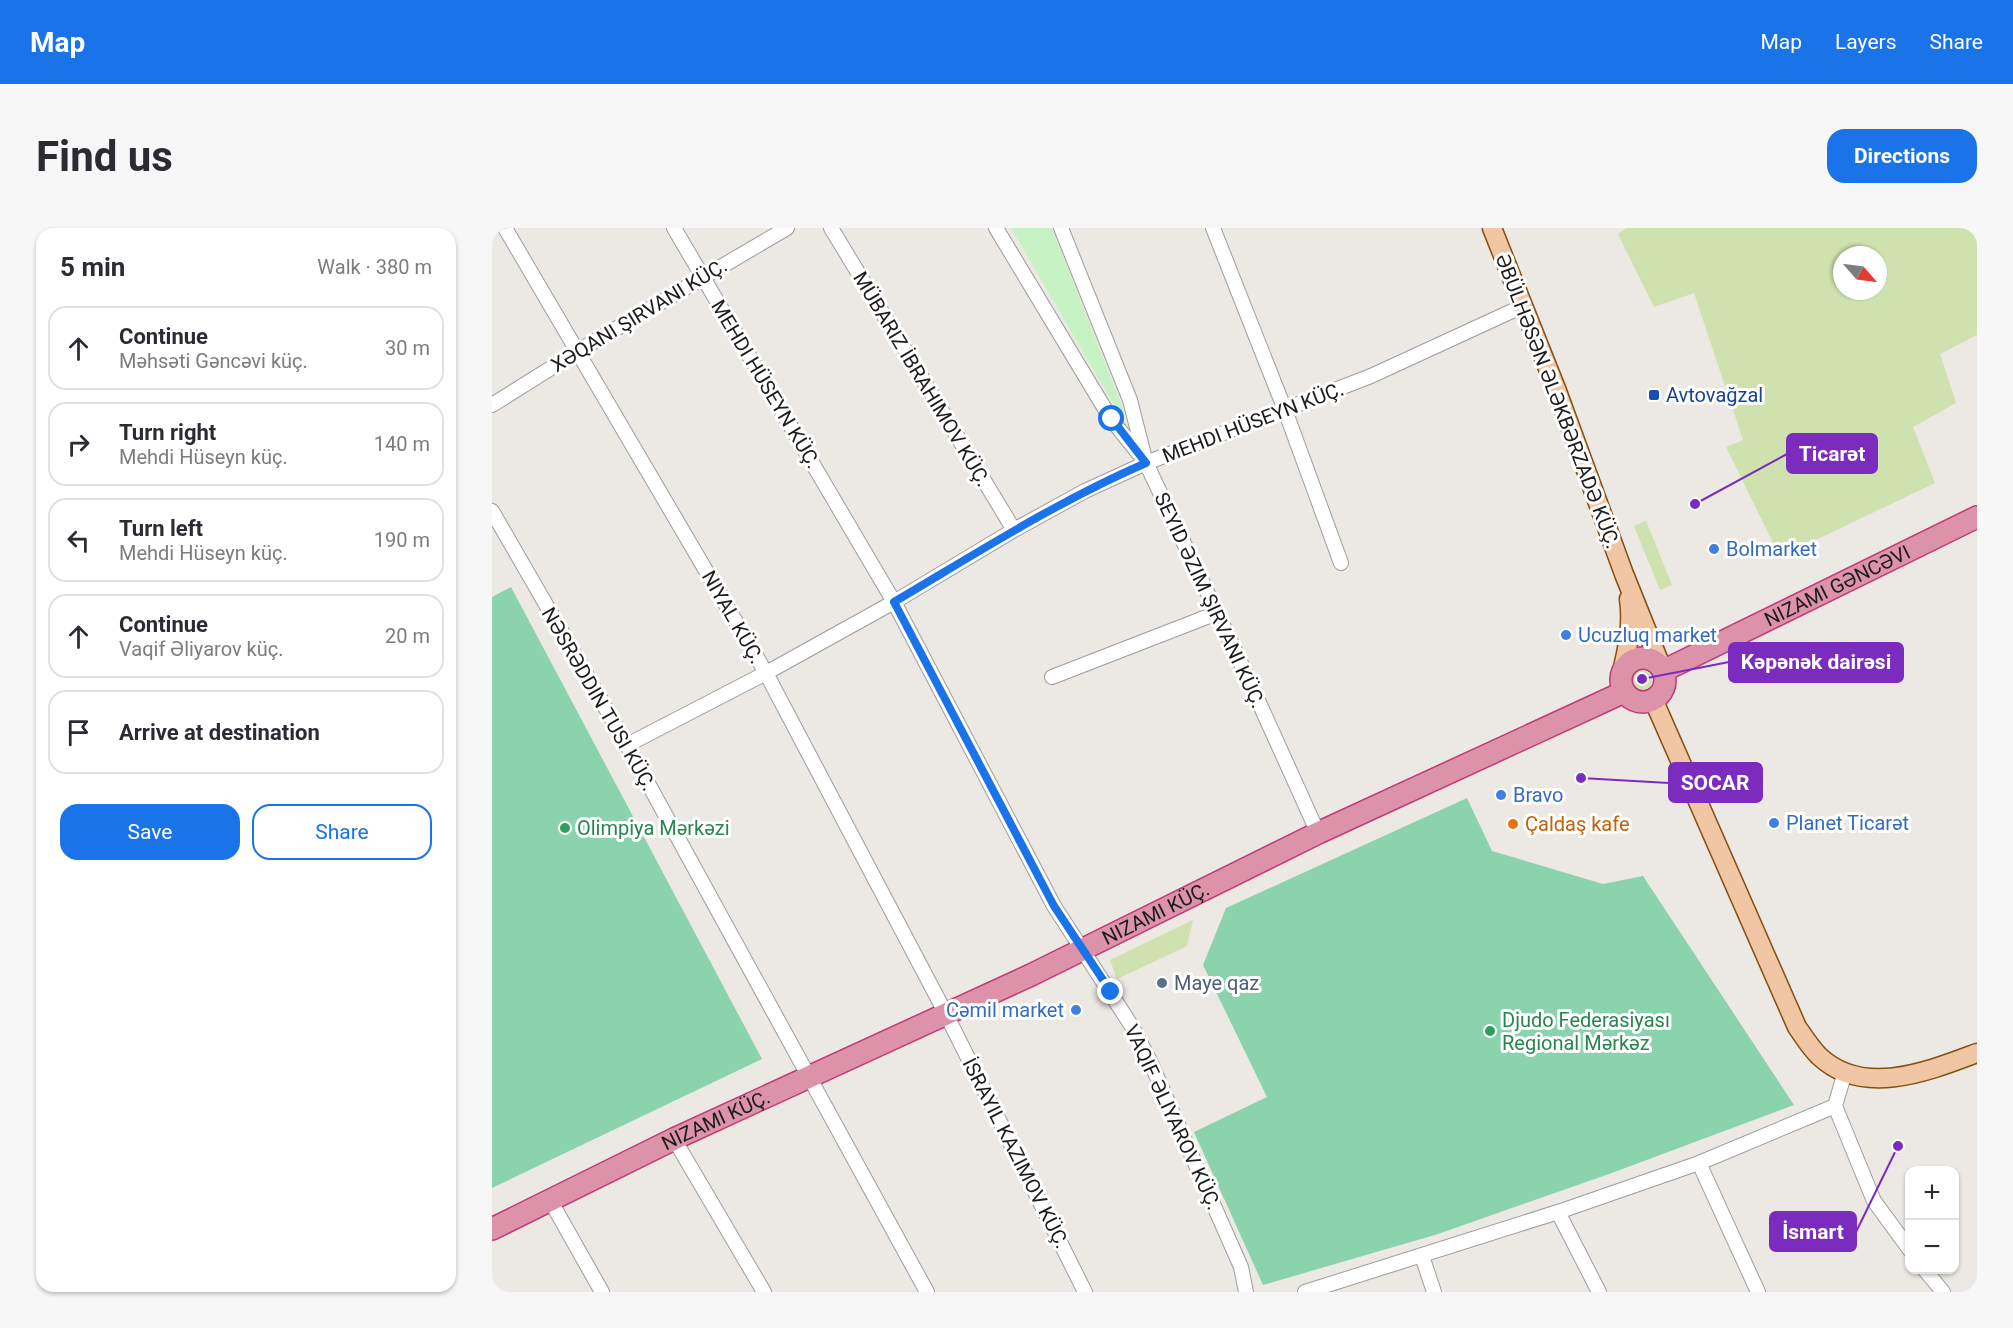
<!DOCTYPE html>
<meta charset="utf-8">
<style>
body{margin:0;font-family:Roboto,sans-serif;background:#f7f7f7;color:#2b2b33}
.controls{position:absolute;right:18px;bottom:18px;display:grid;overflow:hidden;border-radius:12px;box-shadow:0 2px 4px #0004}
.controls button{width:54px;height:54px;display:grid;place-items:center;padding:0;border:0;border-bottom:2px solid #e1e1e2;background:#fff;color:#2b2b33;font:30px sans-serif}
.compass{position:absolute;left:1341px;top:18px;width:54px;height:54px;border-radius:50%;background:#fff;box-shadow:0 2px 4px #0004;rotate:118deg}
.stop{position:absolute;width:18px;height:18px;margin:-14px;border:4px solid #1a73e8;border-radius:50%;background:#fff}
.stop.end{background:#1a73e8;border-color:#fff;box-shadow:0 2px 6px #0008}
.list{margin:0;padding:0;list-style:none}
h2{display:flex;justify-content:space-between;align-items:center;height:78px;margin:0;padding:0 24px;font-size:26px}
h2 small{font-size:20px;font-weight:400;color:#7c7c81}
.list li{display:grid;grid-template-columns:39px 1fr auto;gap:18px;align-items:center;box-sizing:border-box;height:84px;margin:0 12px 12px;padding:0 12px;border:2px solid #e1e1e2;border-radius:18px}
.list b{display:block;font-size:22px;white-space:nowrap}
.list p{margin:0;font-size:20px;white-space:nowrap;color:#7c7c81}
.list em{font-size:20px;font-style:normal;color:#7c7c81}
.actions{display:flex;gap:12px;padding:18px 24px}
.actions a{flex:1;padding:14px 0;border:2px solid #1a73e8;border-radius:18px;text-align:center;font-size:21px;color:#1a73e8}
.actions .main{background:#1a73e8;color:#fff}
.icon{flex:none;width:33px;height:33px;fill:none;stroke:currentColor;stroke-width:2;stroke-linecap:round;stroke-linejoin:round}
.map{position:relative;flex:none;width:1485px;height:1064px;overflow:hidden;border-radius:18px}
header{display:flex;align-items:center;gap:36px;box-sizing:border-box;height:84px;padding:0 30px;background:#1a73e8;color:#fff}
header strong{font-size:28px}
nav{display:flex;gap:33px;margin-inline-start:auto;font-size:21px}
.intro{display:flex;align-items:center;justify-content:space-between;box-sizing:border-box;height:144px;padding:0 36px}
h1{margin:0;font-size:42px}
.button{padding:15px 27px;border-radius:18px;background:#1a73e8;color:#fff;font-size:21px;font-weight:700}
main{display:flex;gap:36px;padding:0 36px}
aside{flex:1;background:#fff;border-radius:18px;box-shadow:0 2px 4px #0004}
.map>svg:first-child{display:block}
.grass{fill:#cee1ae;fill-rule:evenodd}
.park{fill:#c7f2c4}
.pitch{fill:#8ad3ad}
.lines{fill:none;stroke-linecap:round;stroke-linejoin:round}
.minor-casing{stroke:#9d9d9d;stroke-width:16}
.major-casing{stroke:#844f11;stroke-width:21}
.highway-casing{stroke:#c3387a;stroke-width:24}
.minor{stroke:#fff;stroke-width:14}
.major{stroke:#f1c6a4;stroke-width:18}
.highway{stroke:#dc93aa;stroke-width:21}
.route{stroke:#1a73e8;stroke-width:8}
.transit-dot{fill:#1a4fb4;stroke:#fff;stroke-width:2}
.shop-dot{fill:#3f7fe0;stroke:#fff;stroke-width:2}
.food-dot{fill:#e8710a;stroke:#fff;stroke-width:2}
.leisure-dot{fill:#2e9e5b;stroke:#fff;stroke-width:2}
.service-dot{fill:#5c6f8a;stroke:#fff;stroke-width:2}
.labels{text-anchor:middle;stroke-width:6;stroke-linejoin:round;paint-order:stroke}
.street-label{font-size:20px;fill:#1c1c1c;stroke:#fff}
.transit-label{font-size:20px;fill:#164399;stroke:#fff;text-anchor:start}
.shop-label{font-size:20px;fill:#366cbe;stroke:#fff;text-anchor:start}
.food-label{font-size:20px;fill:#c56008;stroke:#fff;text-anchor:start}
.leisure-label{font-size:20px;fill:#27864d;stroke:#fff;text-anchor:start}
.service-label{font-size:20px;fill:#4e5e75;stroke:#fff;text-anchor:start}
.leader{fill:none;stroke:#7b2cbf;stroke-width:2}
.callout-dot{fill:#7b2cbf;stroke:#fff;stroke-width:2}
.callout{fill:#7b2cbf;stroke:#7b2cbf;stroke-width:2}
.callout-label{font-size:21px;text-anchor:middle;font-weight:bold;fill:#fff}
</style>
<header>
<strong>Map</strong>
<nav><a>Map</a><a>Layers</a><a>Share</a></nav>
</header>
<div class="intro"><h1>Find us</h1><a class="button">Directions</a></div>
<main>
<aside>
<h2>5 min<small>Walk · 380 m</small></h2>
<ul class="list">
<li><svg class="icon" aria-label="ahead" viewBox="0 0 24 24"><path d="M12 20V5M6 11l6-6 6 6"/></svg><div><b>Continue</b><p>Məhsəti Gəncəvi küç.</p></div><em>30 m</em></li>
<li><svg class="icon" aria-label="right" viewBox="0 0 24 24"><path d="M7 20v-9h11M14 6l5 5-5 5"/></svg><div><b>Turn right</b><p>Mehdi Hüseyn küç.</p></div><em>140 m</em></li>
<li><svg class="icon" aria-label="left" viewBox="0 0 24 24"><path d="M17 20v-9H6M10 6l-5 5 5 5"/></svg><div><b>Turn left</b><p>Mehdi Hüseyn küç.</p></div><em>190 m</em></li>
<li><svg class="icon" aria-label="ahead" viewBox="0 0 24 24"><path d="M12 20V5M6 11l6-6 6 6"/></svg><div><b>Continue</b><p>Vaqif Əliyarov küç.</p></div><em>20 m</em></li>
<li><svg class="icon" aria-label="arrive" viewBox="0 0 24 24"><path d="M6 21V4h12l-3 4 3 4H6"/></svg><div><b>Arrive at destination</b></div></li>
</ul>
<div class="actions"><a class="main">Save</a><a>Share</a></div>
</aside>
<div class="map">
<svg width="1485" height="1064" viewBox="0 0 1485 1064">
<rect width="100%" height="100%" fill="#ece8e3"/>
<!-- grass -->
<path class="grass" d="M 1135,0 L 1485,0 L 1485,107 L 1448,126 L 1464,175 L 1421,199 L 1443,255 L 1288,329 L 1234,219 L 1251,212 L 1202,65 L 1162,79 L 1126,6 ZM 1350,27 L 1386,27 L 1386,63 L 1350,63 Z
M 1154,293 L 1180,357 L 1168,362 L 1142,298 Z
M1140 452a10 10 0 1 1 20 0a10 10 0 1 1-20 0Z
M 701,692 L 695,718 L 625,751 L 618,732 Z"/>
<!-- park -->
<path class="park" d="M 519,0 L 560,0 L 633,186 L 629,189 Z"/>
<!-- pitch -->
<path class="pitch" d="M 19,359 L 270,831 L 0,960 L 0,369 Z
M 975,570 L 1000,623 L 1111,656 L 1151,648 L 1302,877 L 1117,946 L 946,1006 L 771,1057 L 702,904 L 775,869 L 711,737 L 734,680 Z"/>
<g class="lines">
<!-- minor casing -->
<g class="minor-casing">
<path id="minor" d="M 13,0 L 274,445 L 454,786 L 593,1064
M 182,0 L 402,374 L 562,678 L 639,797 L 657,831 L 749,1039 L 754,1064
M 339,0 L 522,302
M 504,0 L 619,191 L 651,231
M 569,0 L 638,172 L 654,235 L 755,448 L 826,605
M 721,0 L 793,182 L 849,335
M 0,177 L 86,123 L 295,0
M 0,283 L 135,517 L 435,1064
M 560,449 L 725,385
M 135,517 L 274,445 L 402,374 L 522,302 L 593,263 L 654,235 L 879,148 L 1031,78
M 1353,844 L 1343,878 L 1382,973 L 1418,1022
M 182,911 L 272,1064
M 1207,935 L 1266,1064
M 58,972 L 110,1064
M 1066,984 L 1107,1064
M 930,1028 L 942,1064
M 1433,1042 L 1451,1064
M 813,1064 L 1066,984 L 1207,935 L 1343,878"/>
</g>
<!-- major casing -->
<g class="major-casing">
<path id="major" d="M 1000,0 L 1065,163 L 1132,346 L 1171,443
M 1129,448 C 1135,423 1141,397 1137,371
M 1161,471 L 1305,799 C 1312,809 1318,819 1327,828 C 1371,870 1437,843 1485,825"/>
</g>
<!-- highway casing -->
<g class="highway-casing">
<g id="highway">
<circle cx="1151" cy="452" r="22"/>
<path id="s1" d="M 1171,443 L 1485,289"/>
<path id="s2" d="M 0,1001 L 182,911 L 539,747 L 826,605 L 1132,464"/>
</g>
</g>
<!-- minor -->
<use href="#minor" class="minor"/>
<!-- major -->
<use href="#major" class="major"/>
<!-- highway -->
<use href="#highway" class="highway"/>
</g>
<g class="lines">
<!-- route -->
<path class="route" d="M 619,764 L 562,678 L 402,374 C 485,325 566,273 654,235 L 620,191"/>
</g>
<!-- markers -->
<rect class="transit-dot" x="1156" y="161" width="12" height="12" rx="3"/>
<g class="shop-dot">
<circle cx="1222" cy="321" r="6"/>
<circle cx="1074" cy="407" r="6"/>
<circle cx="1009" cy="567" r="6"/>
<circle cx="1282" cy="595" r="6"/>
<circle cx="584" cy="782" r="6"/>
</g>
<circle class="food-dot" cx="1021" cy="596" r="6"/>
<g class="leisure-dot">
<circle cx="73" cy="600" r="6"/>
<circle cx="998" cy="803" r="6"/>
</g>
<circle class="service-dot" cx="670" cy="755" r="6"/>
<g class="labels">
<!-- street labels -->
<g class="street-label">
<text transform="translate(147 87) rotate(-31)" y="7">XƏQANI ŞIRVANI KÜÇ.</text>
<text transform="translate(430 151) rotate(59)" y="7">MÜBARIZ İBRAHIMOV KÜÇ.</text>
<text transform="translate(274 156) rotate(59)" y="7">MEHDI HÜSEYN KÜÇ.</text>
<text transform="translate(1066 173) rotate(69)" y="7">ƏBÜLHƏSƏN ƏLƏKBƏRZADƏ KÜÇ.</text>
<text transform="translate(761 194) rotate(-21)" y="7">MEHDI HÜSEYN KÜÇ.</text>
<text dy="7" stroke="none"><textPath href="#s1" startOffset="194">NIZAMI GƏNCƏVI</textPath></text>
<text transform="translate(718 372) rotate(65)" y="7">SEYID ƏZIM ŞIRVANI KÜÇ.</text>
<text transform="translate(241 389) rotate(60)" y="7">NIYAL KÜÇ.</text>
<text transform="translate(107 471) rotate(60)" y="7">NƏSRƏDDIN TUSI KÜÇ.</text>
<text dy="7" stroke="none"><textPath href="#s2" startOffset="735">NIZAMI KÜÇ.</textPath></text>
<text transform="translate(681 889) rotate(65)" y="7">VAQIF ƏLIYAROV KÜÇ.</text>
<text dy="7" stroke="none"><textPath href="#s2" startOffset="249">NIZAMI KÜÇ.</textPath></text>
<text transform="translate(524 925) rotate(63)" y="7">İSRAYIL KAZIMOV KÜÇ.</text>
</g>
<!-- transit labels -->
<g class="transit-label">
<text x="1174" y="174">Avtovağzal</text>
</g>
<!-- shop labels -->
<g class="shop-label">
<text x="1234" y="328">Bolmarket</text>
<text x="1086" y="414">Ucuzluq market</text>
<text x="1021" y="574">Bravo</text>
<text x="1294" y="602">Planet Ticarət</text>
<text x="572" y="789" text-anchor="end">Cəmil market</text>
</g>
<!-- food labels -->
<g class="food-label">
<text x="1033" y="603">Çaldaş kafe</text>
</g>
<!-- leisure labels -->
<g class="leisure-label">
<text x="85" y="607">Olimpiya Mərkəzi</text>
<text x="1010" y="799">Djudo Federasiyası<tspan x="1010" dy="23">Regional Mərkəz</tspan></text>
</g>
<!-- service labels -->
<g class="service-label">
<text x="682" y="762">Maye qaz</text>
</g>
</g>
<!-- callouts -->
<path class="leader" d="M1203 276L1295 226M1150 451L1237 434M1089 550L1177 555M1406 918L1364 1004"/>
<g class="callout-dot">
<circle cx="1203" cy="276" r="6"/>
<circle cx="1150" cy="451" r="6"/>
<circle cx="1089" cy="550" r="6"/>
<circle cx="1406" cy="918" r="6"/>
</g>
<g class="callout">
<rect x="1295" y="206" width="90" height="39" rx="6"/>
<rect x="1237" y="415" width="174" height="39" rx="6"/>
<rect x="1177" y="535" width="93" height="39" rx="6"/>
<rect x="1278" y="984" width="86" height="39" rx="6"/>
</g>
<g class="callout-label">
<text x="1340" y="233">Ticarət</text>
<text x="1324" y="441">Kəpənək dairəsi</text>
<text x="1223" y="562">SOCAR</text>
<text x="1321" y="1011">İsmart</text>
</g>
</svg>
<div class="controls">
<button>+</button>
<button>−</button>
</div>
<svg class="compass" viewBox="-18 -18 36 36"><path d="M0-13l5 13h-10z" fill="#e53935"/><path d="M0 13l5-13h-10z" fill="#7c7c81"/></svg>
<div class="stop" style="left:620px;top:191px"></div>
<div class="stop end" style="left:619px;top:764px"></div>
</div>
</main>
